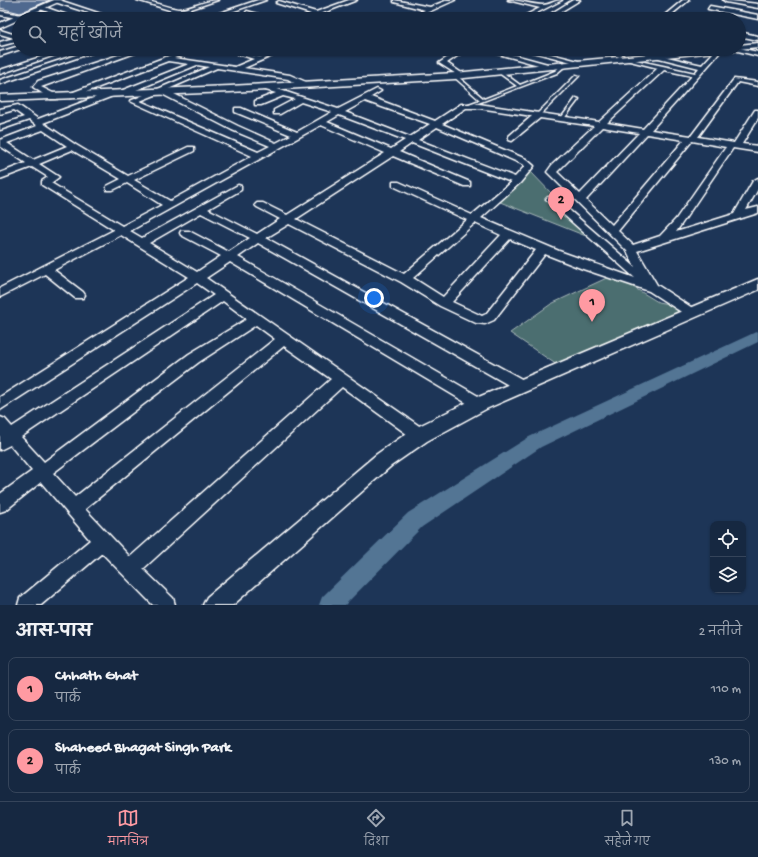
<!DOCTYPE html>
<html lang="hi">
<meta charset="utf-8">
<style>
body{margin:0;font-family:"Gochi Hand","Playpen Sans Deva",sans-serif;background:#1f3048;color:#f1f3f6}
.controls{position:absolute;right:12px;bottom:12px;display:grid;overflow:hidden;border-radius:8px;box-shadow:0 1px 3px #0004}
.controls button{width:36px;height:36px;display:grid;place-items:center;padding:0;border:0;border-bottom:1px solid #35445a;background:#162841;color:#f1f3f6;font:20px sans-serif}
.you{position:absolute;left:374px;top:298px;width:14px;height:14px;margin:-10px;border:3px solid #fff;border-radius:50%;background:#1a73e8;box-shadow:0 0 0 6px #1a73e833}
.badge{display:grid;place-items:center;width:26px;height:26px;border-radius:50%;background:#ff9aa2;color:#111;font-size:13px;font-weight:700}
.pin{position:absolute;translate:-50% -33px;filter:drop-shadow(0 1px 2px #0008)}
.pin::after{content:'';position:absolute;top:21px;width:14px;height:12px;background:inherit;clip-path:polygon(0 0,100% 0,50% 100%)}
.list{margin:0;padding:0;list-style:none}
h2{display:flex;justify-content:space-between;align-items:center;height:52px;margin:0;padding:0 16px;font-size:17px}
h2 small{font-size:13px;font-weight:400;color:#9ea6b1}
.list li{display:grid;grid-template-columns:26px 1fr auto;gap:12px;align-items:center;box-sizing:border-box;height:64px;margin:0 8px 8px;padding:0 8px;border:1px solid #35445a;border-radius:8px}
.list b{display:block;font-size:15px;white-space:nowrap}
.list p{margin:0;font-size:13px;white-space:nowrap;color:#9ea6b1}
.list em{font-size:13px;font-style:normal;color:#9ea6b1}
.icon{flex:none;width:22px;height:22px;fill:none;stroke:currentColor;stroke-width:2;stroke-linecap:round;stroke-linejoin:round}
.map{position:relative;flex:none;width:758px;height:605px;overflow:hidden}
.search{position:absolute;background:#162841;box-shadow:0 1px 3px #0004;left:12px;right:12px;top:12px;height:44px;display:flex;align-items:center;gap:10px;box-sizing:border-box;padding:0 14px;border-radius:22px;color:#9ea6b1;font-size:15px}
.sheet{height:196px;background:#162841}
nav{display:flex;justify-content:space-around;align-items:center;box-sizing:border-box;height:56px;border-top:1px solid #35445a;background:#162841;font-size:11px;color:#9ea6b1}
nav a{display:grid;justify-items:center;gap:2px}
nav .on{color:#ff9aa2}
.map>svg:first-child{display:block}
.green{fill:#4c6e6f;stroke:#a6b6b7}
.lines{fill:none;stroke-linecap:round;stroke-linejoin:round}
.canal{fill:#537594;fill-rule:evenodd}
.building{fill:#50698f;stroke:#fff}
.service-casing{stroke:#fff;stroke-width:3}
.minor-casing{stroke:#fff;stroke-width:3}
.tertiary-casing{stroke:#fff;stroke-width:3}
.service{fill:#1d3557;fill-rule:evenodd}
.minor{fill:#1d3557;fill-rule:evenodd}
.tertiary{fill:#1d3557;fill-rule:evenodd}
</style>
<div class="map">
<svg width="758" height="605" viewBox="0 0 758 605">
<rect width="100%" height="100%" fill="#1d3557"/>
<filter id="ink" filterUnits="userSpaceOnUse"><feTurbulence type="fractalNoise" baseFrequency=".025" numOctaves="2"/><feDisplacementMap in="SourceGraphic" scale="8" xChannelSelector="R" yChannelSelector="G"/><feConvolveMatrix kernelMatrix="1 2 1 2 8 2 1 2 1" color-interpolation-filters="sRGB"/></filter>
<g filter="url(#ink)">
<!-- green -->
<path class="green" d="M 531,172 L 596,240 L 495,200 Z
M 613,275 L 658,302 L 688,308 L 685,311 L 557,365 L 510,333 L 551,304 Z"/>
<g class="lines">
<!-- canal -->
<path class="canal" d="M 758,331 L 758,342 L 541,447 L 422,527 L 345,605 L 319,605 L 322,597 L 408,513 L 529,437 Z"/>
</g>
<!-- building -->
<path class="building" d="M 0,0 L 50,0 L 20,13 L 0,8 Z"/>
<g class="lines">
<!-- service casing -->
<g class="service-casing">
<path id="service" d="M 562,65 L 565,66 L 557,73 L 470,106 L 469,106 L 469,104 L 480,100 L 453,76 L 456,75 L 484,99 L 517,86 L 499,73 L 499,71 L 501,71 L 520,85 L 555,71 Z
M 576,75 L 579,76 L 539,116 L 537,116 L 537,114 Z
M 576,98 L 579,99 L 563,120 L 561,120 L 561,118 Z"/>
</g>
<!-- minor casing -->
<g class="minor-casing">
<path id="minor" d="M 55,0 L 59,0 L 116,19 L 107,19 L 55,2 Z
M 137,0 C 152,0 164,7 178,9 C 189,10 205,0 218,0 L 179,13 Z
M 258,0 L 266,0 L 211,19 L 202,19 Z
M 349,0 L 357,0 L 307,19 L 299,19 L 311,14 L 276,3 L 279,1 L 316,12 Z
M 394,0 L 430,7 L 448,0 L 455,0 L 413,19 L 405,19 L 425,10 L 394,2 Z
M 508,0 C 520,0 532,5 543,5 C 550,5 555,0 562,0 L 525,19 L 518,19 L 540,8 Z
M 573,0 L 580,0 L 557,14 L 552,13 Z
M 683,0 L 689,0 L 666,19 L 660,19 Z
M 723,0 L 758,4 L 758,8 L 726,2 Z
M 42,6 L 75,18 L 76,19 L 68,19 L 40,9 Z
M 710,6 L 758,15 L 758,19 L 708,9 Z
M 0,11 L 22,15 L 25,17 L 22,19 L 0,15 Z
M 247,11 L 272,18 L 273,19 L 263,19 L 245,14 Z
M 697,17 L 701,18 L 702,19 L 694,19 Z
M 0,30 L 19,36 L 19,41 L 0,46 L 0,42 L 14,38 L 0,34 Z
M 739,32 L 758,36 L 758,40 L 739,36 Z
M 19,46 L 19,49 L 21,49 L 0,56 L 0,52 Z
M 739,48 L 758,52 L 758,56 L 730,49 Z
M 94,49 L 103,49 L 0,84 L 0,80 Z
M 137,49 L 146,49 L 41,87 L 57,95 L 57,99 L 51,99 L 33,87 L 38,81 Z
M 187,49 L 196,49 L 174,58 L 235,67 L 254,59 L 238,54 L 238,52 L 260,57 L 279,49 L 288,49 L 244,68 L 290,75 L 306,82 L 306,86 L 300,86 L 288,79 L 217,68 L 166,90 L 238,126 L 276,143 L 291,135 L 235,112 L 235,108 L 241,108 L 297,132 L 332,112 L 301,102 L 280,114 L 274,114 L 274,110 L 295,99 L 283,96 L 261,105 L 255,105 L 255,101 L 276,93 L 262,89 L 262,85 L 265,85 L 338,109 L 377,89 L 381,91 L 371,97 L 435,121 L 461,104 L 479,104 L 599,122 L 658,68 L 626,60 L 626,58 L 695,73 L 699,68 L 651,56 L 654,54 L 702,65 L 713,53 L 713,49 L 717,49 L 719,53 L 716,57 L 651,130 L 691,136 L 734,79 L 758,82 L 758,86 L 738,82 L 698,137 L 734,143 L 755,110 L 758,110 L 758,118 L 742,144 L 758,146 L 758,152 L 733,148 L 676,232 L 734,214 L 753,181 L 758,178 L 758,189 L 746,210 L 758,207 L 758,213 L 637,251 L 657,285 L 694,309 L 696,312 L 694,315 L 686,315 L 649,291 L 583,269 L 545,254 L 494,320 L 485,324 L 476,323 L 440,306 L 401,282 L 289,224 L 266,238 L 527,382 L 529,386 L 527,390 L 522,392 L 517,390 L 258,243 L 238,257 L 485,400 L 487,404 L 485,408 L 480,410 L 475,408 L 230,262 L 206,278 L 425,430 L 427,435 L 425,440 L 420,441 L 415,440 L 342,387 L 143,569 L 173,598 L 175,605 L 153,605 L 102,553 L 41,605 L 18,605 L 20,598 L 90,540 L 41,482 L 6,510 L 0,512 L 0,494 L 32,471 L 10,445 L 0,450 L 0,417 L 5,419 L 12,427 L 214,295 L 197,283 L 0,410 L 0,397 L 189,277 L 121,235 L 54,270 L 83,292 L 85,295 L 83,298 L 75,298 L 45,274 L 0,297 L 0,288 L 114,230 L 42,185 L 42,181 L 48,177 L 32,167 L 0,179 L 0,173 L 26,163 L 0,146 L 0,140 L 37,126 L 29,120 L 0,130 L 0,125 L 24,117 L 14,110 L 0,114 L 0,109 L 18,105 L 38,119 L 112,91 L 118,92 L 189,64 L 168,61 L 70,98 L 63,96 ZM 197,65 L 209,67 L 130,101 L 252,156 L 170,201 L 134,180 L 194,151 L 194,147 L 188,147 L 128,176 L 76,145 L 43,123 L 118,94 L 124,95 ZM 664,70 L 692,76 L 643,129 L 607,123 ZM 160,93 L 232,130 L 270,146 L 258,152 L 140,101 ZM 365,101 L 430,124 L 410,137 L 345,112 ZM 466,108 L 479,108 L 532,116 L 509,136 L 509,140 L 512,141 L 540,118 L 594,126 L 552,165 L 547,172 L 627,251 L 635,267 L 554,197 L 548,197 L 546,199 L 635,278 L 559,251 L 481,218 L 520,183 L 534,166 L 526,159 L 442,124 ZM 339,115 L 405,140 L 391,149 L 327,122 ZM 321,125 L 385,153 L 287,215 L 263,203 L 257,203 L 255,205 L 257,207 L 280,219 L 257,234 L 208,209 L 241,190 L 241,186 L 238,185 L 142,238 L 130,231 ZM 437,127 L 520,163 L 525,166 L 515,177 L 418,140 ZM 602,127 L 639,133 L 580,194 L 557,172 ZM 43,130 L 67,146 L 33,160 L 7,143 ZM 647,134 L 684,140 L 612,225 L 586,200 ZM 692,141 L 726,147 L 676,219 L 660,236 L 633,245 L 618,231 ZM 412,143 L 511,182 L 472,215 L 399,182 L 393,182 L 393,186 L 467,220 L 404,274 L 296,219 L 393,156 L 464,186 L 470,186 L 470,182 L 399,152 ZM 72,150 L 121,179 L 107,186 L 107,190 L 113,190 L 127,183 L 162,205 L 122,226 L 51,183 L 59,177 L 39,164 ZM 201,213 L 250,238 L 229,252 L 189,231 L 181,231 L 180,233 L 181,235 L 221,256 L 197,272 L 149,243 ZM 475,223 L 501,235 L 443,297 L 413,278 ZM 510,239 L 536,250 L 486,314 L 482,316 L 452,302 ZM 223,301 L 247,319 L 189,354 L 44,462 L 21,437 ZM 256,325 L 275,339 L 75,497 L 53,473 L 199,362 ZM 284,346 L 331,379 L 130,557 L 85,509 Z
M 460,49 L 467,49 L 447,63 L 463,74 L 464,75 L 461,77 L 439,63 Z
M 493,49 L 555,66 L 556,67 L 553,69 L 491,52 L 490,51 Z
M 521,49 L 532,49 L 586,63 L 583,65 Z
M 592,49 L 603,49 L 623,55 L 620,57 Z
M 56,52 L 61,53 L 0,74 L 0,70 Z"/>
</g>
<!-- tertiary casing -->
<g class="tertiary-casing">
<path id="tertiary" d="M 54,0 L 63,0 L 0,28 L 0,23 Z
M 758,43 L 758,47 L 739,49 L 738,49 L 739,45 Z
M 700,49 L 728,49 L 724,51 L 455,79 L 230,92 L 0,101 L 0,95 L 230,86 L 455,73 Z
M 758,279 L 758,290 L 486,409 L 427,441 L 391,466 L 233,605 L 203,605 L 207,597 L 377,454 L 413,429 L 474,399 Z"/>
</g>
<!-- service -->
<use href="#service" class="service"/>
<!-- minor -->
<use href="#minor" class="minor"/>
<!-- tertiary -->
<use href="#tertiary" class="tertiary"/>
</g>
</g>
</svg>
<div class="controls">
<button><svg class="icon" aria-label="locate" viewBox="0 0 24 24"><circle cx="12" cy="12" r="6"/><path d="M12 2v4M12 18v4M2 12h4M18 12h4"/></svg></button>
<button><svg class="icon" aria-label="layers" viewBox="0 0 24 24"><path d="M12 4l9 5-9 5-9-5zM3 14l9 5 9-5"/></svg></button>
</div>
<div class="you"></div>
<div class="pin badge" style="left:592px;top:322px">1</div>
<div class="pin badge" style="left:561px;top:220px">2</div>
<div class="search"><svg class="icon" aria-label="search" viewBox="0 0 24 24"><circle cx="10" cy="10" r="6"/><path d="M15 15l6 6"/></svg>यहाँ खोजें</div>
</div>
<section class="sheet">
<h2>आस-पास<small>2 नतीजे</small></h2>
<ul class="list">
<li><span class="badge">1</span><div><b>Chhath Ghat</b><p>पार्क</p></div><em>110 m</em></li>
<li><span class="badge">2</span><div><b>Shaheed Bhagat Singh Park</b><p>पार्क</p></div><em>130 m</em></li>
</ul>
</section>
<nav>
<a class="on"><svg class="icon" aria-label="map" viewBox="0 0 24 24"><path d="M3 6l6-2 6 2 6-2v14l-6 2-6-2-6 2zM9 4v14M15 6v14"/></svg>मानचित्र</a>
<a><svg class="icon" aria-label="directions" viewBox="0 0 24 24"><path d="M12 3l9 9-9 9-9-9zM9 14v-3h6M13 9l2 2-2 2"/></svg>दिशा</a>
<a><svg class="icon" aria-label="saved" viewBox="0 0 24 24"><path d="M7 4h10v16l-5-4-5 4z"/></svg>सहेजे गए</a>
</nav>
